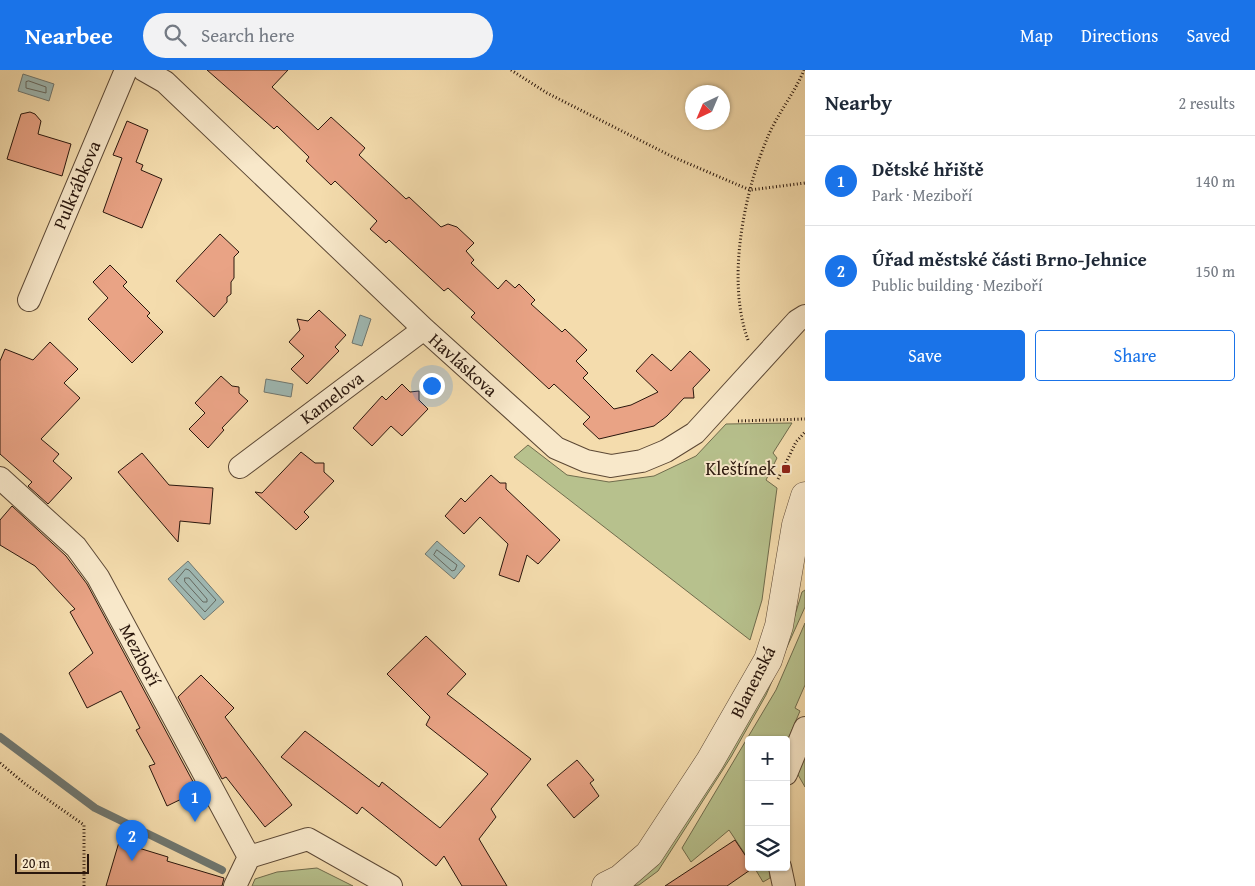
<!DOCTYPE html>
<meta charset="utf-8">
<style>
body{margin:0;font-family:"Gentium Book Plus",serif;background:#f2f2f3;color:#1f2937}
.controls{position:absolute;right:15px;bottom:15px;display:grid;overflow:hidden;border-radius:5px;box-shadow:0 1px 4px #0004}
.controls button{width:45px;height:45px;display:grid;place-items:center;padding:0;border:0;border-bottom:1px solid #e0e1e3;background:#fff;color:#1f2937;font:25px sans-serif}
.compass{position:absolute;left:685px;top:15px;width:45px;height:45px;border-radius:50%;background:#fff;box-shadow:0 1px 4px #0004;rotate:224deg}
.scale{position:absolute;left:15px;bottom:12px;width:74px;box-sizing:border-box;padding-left:5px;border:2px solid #2a170d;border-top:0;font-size:14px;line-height:18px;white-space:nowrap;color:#2a170d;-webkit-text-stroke:4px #f8e8ca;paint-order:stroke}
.you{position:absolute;left:431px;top:315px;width:18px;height:18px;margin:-12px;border:4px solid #fff;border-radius:50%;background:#1a73e8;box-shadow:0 0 0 8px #1a73e833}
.badge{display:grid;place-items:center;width:32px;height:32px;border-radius:50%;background:#1a73e8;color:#fff;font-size:16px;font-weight:700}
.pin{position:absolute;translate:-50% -41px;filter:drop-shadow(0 1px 2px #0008)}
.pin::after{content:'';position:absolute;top:26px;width:18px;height:15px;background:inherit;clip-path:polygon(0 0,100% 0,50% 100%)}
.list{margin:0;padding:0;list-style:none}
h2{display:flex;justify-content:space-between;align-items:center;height:65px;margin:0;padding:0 20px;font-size:21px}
h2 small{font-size:16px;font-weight:400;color:#747a83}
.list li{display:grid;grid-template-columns:32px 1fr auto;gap:15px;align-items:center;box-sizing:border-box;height:90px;padding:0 20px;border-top:1px solid #e0e1e3}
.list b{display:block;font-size:19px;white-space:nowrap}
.list p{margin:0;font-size:16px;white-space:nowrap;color:#747a83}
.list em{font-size:16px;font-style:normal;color:#747a83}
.actions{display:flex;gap:10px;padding:15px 20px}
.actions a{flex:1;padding:11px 0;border:1px solid #1a73e8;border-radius:5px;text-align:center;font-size:18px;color:#1a73e8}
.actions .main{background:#1a73e8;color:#fff}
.icon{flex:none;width:28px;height:28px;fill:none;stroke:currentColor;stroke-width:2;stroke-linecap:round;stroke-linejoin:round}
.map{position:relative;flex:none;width:805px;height:816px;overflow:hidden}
header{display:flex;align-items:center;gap:30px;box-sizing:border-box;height:70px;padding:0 25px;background:#1a73e8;color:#fff}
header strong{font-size:24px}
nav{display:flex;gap:28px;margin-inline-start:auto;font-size:18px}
.search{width:350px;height:45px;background:#f2f2f3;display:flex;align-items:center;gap:12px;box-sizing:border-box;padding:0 18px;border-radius:28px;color:#747a83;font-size:19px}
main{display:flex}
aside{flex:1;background:#fff}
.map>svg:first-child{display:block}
.green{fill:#b7c18d;stroke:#706c4d}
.water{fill:#9fb9b4;stroke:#707871}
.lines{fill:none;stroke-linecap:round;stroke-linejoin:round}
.shore{stroke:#646860;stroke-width:1}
.stream{stroke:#707871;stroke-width:8}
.building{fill:#e9a385;stroke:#2a170d}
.minor-casing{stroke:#5c4835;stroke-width:24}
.tertiary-casing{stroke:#5c4835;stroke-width:29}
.path{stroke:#2a170d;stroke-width:3;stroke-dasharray:1 2.5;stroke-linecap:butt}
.minor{stroke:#f8e8ca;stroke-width:22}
.tertiary{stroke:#f8e8ca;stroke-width:28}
.poi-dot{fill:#8f2418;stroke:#f8e8ca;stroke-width:2}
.labels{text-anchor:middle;stroke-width:4;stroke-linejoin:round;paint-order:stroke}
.street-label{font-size:18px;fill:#2a170d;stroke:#f8e8ca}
.poi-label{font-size:18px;fill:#2a170d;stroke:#f8e8ca;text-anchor:end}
</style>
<header>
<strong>Nearbee</strong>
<div class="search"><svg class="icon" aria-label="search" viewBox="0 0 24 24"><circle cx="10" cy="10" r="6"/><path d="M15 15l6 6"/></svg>Search here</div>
<nav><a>Map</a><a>Directions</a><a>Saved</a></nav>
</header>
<main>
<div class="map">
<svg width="805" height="816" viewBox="0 0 805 816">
<rect width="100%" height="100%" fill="#f4dcad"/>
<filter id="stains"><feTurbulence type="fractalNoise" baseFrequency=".004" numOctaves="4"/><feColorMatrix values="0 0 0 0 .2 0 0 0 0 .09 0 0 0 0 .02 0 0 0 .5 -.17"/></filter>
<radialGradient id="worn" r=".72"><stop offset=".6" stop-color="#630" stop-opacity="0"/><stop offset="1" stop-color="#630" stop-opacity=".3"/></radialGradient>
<!-- green -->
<path class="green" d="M 792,353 L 773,383 L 777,388 L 766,410 L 777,418 L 762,530 L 750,570 L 514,387 L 528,375 L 567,405 L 609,412 L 654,406 L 696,386 L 726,354 Z
M 805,520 L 805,537 L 783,586 L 766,625 L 731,687 L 658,801 L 639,815 L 632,816 L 785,578 L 802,522 Z
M 805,553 L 805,615 L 795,638 L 800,641 L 786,674 L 786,670 L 749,670 L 749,790 L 729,760 L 691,792 L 682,778 L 776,620 Z
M 805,683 L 805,717 L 797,703 Z
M 754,797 L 769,797 L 770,808 L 763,812 Z
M 317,798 L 353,816 L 252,816 L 255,809 L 277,802 Z"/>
<!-- water -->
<path class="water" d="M 23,4 L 54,14 L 49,31 L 18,21 Z
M 360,245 L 371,249 L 362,276 L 352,273 Z
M 266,309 L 293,314 L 291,327 L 264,322 Z
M 437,471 L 465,496 L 454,509 L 425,484 Z
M 188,491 L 224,532 L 204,550 L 168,509 Z"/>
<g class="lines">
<!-- shore -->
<path class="shore" d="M 29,11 L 46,17 L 46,23 L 26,18 L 26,12 Z
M 437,480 L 457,495 L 455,500 L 452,501 L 434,485 Z
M 186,499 L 189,500 L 216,530 L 205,542 L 176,511 Z
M 185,508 L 189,508 L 207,529 L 207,532 L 203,532 L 185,512 Z"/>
<!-- stream -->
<path class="stream" d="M 0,667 L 95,738 L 222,800"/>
</g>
<!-- building -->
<path class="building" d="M 207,0 L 288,0 L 272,17 L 318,60 L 331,47 L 365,78 L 359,85 L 406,129 L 409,127 L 441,157 L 448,154 L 457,157 L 474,173 L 466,181 L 474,190 L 471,193 L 498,219 L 506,210 L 515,218 L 519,214 L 535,230 L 531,234 L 562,262 L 565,259 L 587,280 L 576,291 L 588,303 L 583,308 L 614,339 L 631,335 L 658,322 L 636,301 L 652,284 L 671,301 L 690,281 L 710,300 L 693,318 L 694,328 L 684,328 L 667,346 L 654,356 L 599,369 L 583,354 L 590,347 L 554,314 L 549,319 L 471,247 L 475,243 L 448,218 L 444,221 L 389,170 L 386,173 L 370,159 L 377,151 L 335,111 L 331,115 L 306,91 L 309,87 L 277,56 L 274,59 Z
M 30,42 L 35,44 L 41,51 L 38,64 L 71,74 L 62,106 L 7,89 L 21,44 Z
M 127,51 L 148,60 L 136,92 L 143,95 L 141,100 L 162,109 L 142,158 L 103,142 L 122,88 L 113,85 Z
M 220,164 L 239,182 L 234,187 L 234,208 L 231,212 L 231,224 L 227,227 L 227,232 L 214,247 L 176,211 Z
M 110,195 L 127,212 L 123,216 L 150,243 L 147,246 L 163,262 L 132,293 L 88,249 L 108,228 L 93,212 Z
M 319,240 L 346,265 L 335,277 L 339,281 L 307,314 L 291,299 L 304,286 L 289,272 L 300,260 L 297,249 L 308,251 Z
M 50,272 L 78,299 L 64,313 L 80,328 L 41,369 L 59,384 L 53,391 L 72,408 L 48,434 L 28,416 L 32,412 L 0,384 L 0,291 L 5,279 L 33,290 Z
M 221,306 L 232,316 L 239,317 L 239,323 L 248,331 L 222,358 L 224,360 L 208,378 L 189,359 L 205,343 L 195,333 Z
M 402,314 L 410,322 L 419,321 L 419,330 L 428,339 L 402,366 L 391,356 L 372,376 L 353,358 L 382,326 L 386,330 Z
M 301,382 L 315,393 L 324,393 L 324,402 L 334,411 L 304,442 L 309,447 L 296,460 L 255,422 L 262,423 Z
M 142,383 L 169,415 L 213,418 L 210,454 L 180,451 L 178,472 L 118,402 Z
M 491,405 L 500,413 L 506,413 L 506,419 L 560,470 L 538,494 L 527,485 L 519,512 L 499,505 L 508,474 L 480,447 L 464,464 L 445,446 L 461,428 L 465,432 Z
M 12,436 L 66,486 L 87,514 L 198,721 L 167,736 L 149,696 L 155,694 L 136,660 L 140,658 L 121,621 L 87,638 L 69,603 L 93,583 L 70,542 L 75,539 L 35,496 L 0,475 L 0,450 Z
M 426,566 L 466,604 L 447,624 L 531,689 L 491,739 L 496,747 L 479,769 L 507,816 L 462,816 L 444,786 L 436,796 L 362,737 L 357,744 L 281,687 L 305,661 L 379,717 L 382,712 L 440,758 L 488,704 L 426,655 L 430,647 L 387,604 Z
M 201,605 L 234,638 L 225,647 L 292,735 L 265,757 L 226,707 L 222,709 L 178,627 Z
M 577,690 L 594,710 L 590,713 L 599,726 L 574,748 L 547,715 Z
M 735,770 L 749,791 L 749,797 L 753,798 L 727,816 L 665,816 Z
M 119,772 L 168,787 L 167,791 L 224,808 L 222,816 L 106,816 Z"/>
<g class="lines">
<!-- minor casing -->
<g class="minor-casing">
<path id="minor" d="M 144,0 L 165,12 L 424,259 L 556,378 L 586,391 L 611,396 L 642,391 L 666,381 L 695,363 L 797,251 L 805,246
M 29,230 L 126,0
M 240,397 L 424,259
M 0,408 L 76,477 L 98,507 L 249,787
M 786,704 L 805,658
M 780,797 L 784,816
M 235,816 L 249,787 L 308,769 L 391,816"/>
</g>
<!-- tertiary casing -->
<g class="tertiary-casing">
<path id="tertiary" d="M 606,816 L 620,809 L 649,784 L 710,691 L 768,590 L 779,556 L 796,455 L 805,426"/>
</g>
<!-- path -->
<path class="path" d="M 511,0 L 547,23 L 673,87 L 750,120 L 805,113
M 748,270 C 726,210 744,121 769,64 C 779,42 795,22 804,0
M 738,351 L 805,349
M 778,409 L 796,372 L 805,362
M 0,693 L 24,713 L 84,755 L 84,816"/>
<!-- minor -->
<use href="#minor" class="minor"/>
<!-- tertiary -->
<use href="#tertiary" class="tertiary"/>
</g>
<!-- markers -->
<rect class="poi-dot" x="781" y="394" width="10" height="10" rx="2.5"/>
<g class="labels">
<!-- street labels -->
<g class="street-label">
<text transform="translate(77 115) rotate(-67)" y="6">Pulkrábkova</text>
<text transform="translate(463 295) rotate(42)" y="6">Havláskova</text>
<text transform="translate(332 328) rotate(-37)" y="6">Kamelova</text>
<text transform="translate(140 585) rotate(62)" y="6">Meziboří</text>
<text transform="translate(753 612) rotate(-63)" y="6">Blanenská</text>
</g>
<!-- poi labels -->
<g class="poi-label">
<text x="776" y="405">Kleštínek</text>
</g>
</g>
<rect width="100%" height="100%" filter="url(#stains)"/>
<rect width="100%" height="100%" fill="url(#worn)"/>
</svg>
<div class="controls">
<button>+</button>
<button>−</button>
<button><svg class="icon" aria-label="layers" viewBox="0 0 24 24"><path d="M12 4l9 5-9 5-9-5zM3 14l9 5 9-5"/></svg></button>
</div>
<svg class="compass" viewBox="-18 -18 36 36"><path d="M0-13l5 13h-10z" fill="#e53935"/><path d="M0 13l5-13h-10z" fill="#747a83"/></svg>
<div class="scale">20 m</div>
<div class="you"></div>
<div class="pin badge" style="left:195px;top:752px">1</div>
<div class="pin badge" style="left:132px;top:791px">2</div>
</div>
<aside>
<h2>Nearby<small>2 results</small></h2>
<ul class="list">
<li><span class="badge">1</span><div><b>Dětské hřiště</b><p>Park · Meziboří</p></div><em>140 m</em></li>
<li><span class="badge">2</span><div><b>Úřad městské části Brno-Jehnice</b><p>Public building · Meziboří</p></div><em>150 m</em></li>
</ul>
<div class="actions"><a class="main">Save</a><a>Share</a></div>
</aside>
</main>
